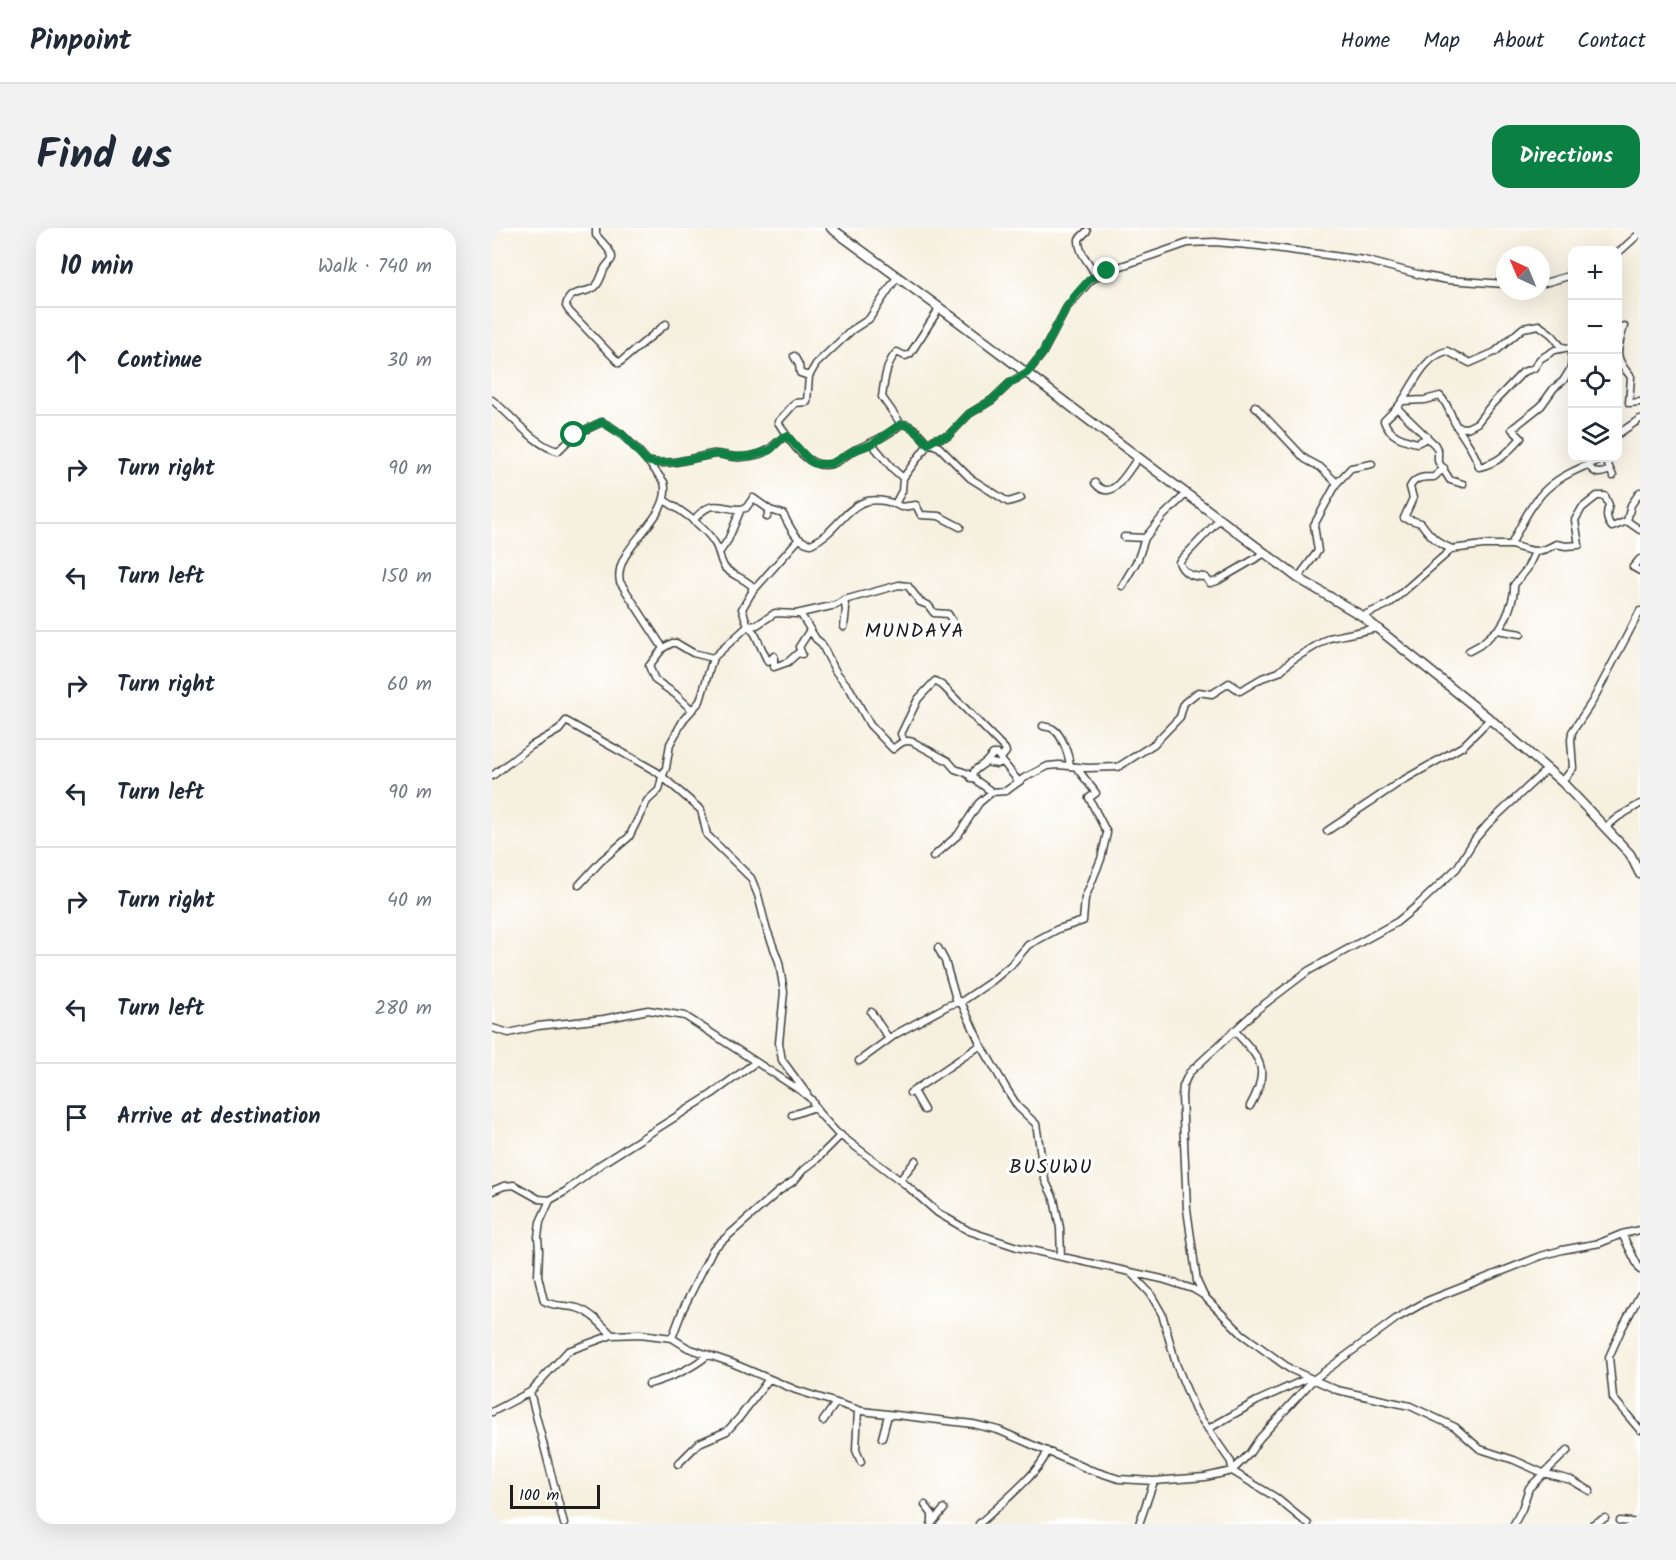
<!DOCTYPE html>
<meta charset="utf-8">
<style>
body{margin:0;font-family:Kalam,sans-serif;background:#f2f2f3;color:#1f2937}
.controls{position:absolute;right:18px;top:18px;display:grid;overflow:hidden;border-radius:12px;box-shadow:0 6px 24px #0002}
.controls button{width:54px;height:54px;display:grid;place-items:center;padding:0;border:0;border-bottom:2px solid #e0e1e3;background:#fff;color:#1f2937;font:30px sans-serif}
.compass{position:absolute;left:1004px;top:18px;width:54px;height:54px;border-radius:50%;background:#fff;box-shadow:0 6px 24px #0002;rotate:316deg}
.scale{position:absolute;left:18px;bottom:15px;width:90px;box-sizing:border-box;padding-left:6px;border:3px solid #1c1c1c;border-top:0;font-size:16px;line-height:21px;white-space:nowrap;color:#1c1c1c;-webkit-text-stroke:4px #fff;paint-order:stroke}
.stop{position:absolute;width:18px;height:18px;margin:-14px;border:4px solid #0b8043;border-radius:50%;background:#fff}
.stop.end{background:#0b8043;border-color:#fff;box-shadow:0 2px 6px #0008}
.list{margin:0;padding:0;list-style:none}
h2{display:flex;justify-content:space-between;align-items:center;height:78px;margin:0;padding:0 24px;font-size:26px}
h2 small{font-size:20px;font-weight:400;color:#747a83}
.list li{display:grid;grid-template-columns:39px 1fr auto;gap:18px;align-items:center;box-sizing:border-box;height:108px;padding:0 24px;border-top:2px solid #e0e1e3}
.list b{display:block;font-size:22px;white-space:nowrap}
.list em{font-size:20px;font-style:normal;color:#747a83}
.icon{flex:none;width:33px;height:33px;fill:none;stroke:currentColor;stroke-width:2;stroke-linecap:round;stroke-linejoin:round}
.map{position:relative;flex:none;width:1148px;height:1296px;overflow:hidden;border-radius:18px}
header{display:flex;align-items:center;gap:36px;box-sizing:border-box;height:84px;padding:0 30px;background:#fff;border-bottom:2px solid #e0e1e3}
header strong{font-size:28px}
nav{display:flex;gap:33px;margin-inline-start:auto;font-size:21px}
.intro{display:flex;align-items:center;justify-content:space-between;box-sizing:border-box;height:144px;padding:0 36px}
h1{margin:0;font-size:42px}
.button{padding:15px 27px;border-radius:18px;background:#0b8043;color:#fff;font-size:21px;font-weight:700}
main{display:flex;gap:36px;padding:0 36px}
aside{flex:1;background:#fff;border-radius:18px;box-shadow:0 6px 24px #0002}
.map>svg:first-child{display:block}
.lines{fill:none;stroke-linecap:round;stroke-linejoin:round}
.minor-casing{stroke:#3d3c39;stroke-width:9}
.secondary-casing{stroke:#3d3c39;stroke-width:11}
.minor{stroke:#fff;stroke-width:6}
.secondary{stroke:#fff;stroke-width:8}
.route{stroke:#0b8043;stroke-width:8}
.labels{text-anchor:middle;stroke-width:6;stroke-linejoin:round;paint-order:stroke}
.quarter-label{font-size:20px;letter-spacing:1.5px;fill:#1c1c1c;stroke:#fff}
</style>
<header>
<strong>Pinpoint</strong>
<nav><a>Home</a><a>Map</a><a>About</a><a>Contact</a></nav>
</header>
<div class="intro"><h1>Find us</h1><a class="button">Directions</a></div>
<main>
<aside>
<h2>10 min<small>Walk · 740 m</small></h2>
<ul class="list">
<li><svg class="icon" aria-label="ahead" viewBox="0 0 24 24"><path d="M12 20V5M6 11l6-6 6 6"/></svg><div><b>Continue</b></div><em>30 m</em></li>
<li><svg class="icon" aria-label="right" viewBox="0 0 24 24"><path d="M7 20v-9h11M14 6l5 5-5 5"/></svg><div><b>Turn right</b></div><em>90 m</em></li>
<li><svg class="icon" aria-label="left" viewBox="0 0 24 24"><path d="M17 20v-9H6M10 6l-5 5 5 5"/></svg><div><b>Turn left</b></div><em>150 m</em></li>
<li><svg class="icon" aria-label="right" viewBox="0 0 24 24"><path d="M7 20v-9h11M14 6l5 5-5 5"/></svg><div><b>Turn right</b></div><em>60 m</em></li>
<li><svg class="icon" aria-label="left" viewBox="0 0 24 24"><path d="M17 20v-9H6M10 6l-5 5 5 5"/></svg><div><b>Turn left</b></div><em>90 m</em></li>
<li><svg class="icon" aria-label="right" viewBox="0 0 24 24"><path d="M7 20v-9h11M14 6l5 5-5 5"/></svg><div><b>Turn right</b></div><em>40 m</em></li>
<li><svg class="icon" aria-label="left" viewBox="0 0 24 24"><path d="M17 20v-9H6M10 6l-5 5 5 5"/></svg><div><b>Turn left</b></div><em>280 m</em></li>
<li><svg class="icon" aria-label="arrive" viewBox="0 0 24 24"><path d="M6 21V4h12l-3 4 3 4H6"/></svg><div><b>Arrive at destination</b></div></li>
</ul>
</aside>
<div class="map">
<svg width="1148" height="1296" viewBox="0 0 1148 1296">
<rect width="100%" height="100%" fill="#fff"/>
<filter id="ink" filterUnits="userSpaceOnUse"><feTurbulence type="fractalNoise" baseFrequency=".0167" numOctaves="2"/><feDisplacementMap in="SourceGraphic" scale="12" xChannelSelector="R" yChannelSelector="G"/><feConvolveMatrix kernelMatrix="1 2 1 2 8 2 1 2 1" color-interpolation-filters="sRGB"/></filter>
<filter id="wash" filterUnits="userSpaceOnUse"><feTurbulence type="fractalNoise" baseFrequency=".008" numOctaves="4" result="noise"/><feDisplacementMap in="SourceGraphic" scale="24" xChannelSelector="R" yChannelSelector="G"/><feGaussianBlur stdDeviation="1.35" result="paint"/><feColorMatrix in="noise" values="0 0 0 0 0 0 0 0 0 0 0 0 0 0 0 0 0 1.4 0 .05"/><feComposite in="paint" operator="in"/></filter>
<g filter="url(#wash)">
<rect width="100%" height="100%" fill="#f6f0df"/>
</g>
<g filter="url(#ink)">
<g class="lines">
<!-- minor casing -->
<g class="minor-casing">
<path id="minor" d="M 104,0 L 104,7 C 108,12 121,24 120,30 C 119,34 113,38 112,42 C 109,48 108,54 103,59 C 91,67 77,61 74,78 L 77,83 L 127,135 L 174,96
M 595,3 L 587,11 C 586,26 599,35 604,49
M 1126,25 L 1148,5
M 405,49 L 377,91 L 360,102 L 324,136 L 317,148 L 315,174 L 303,175 L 286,194 C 297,212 317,245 342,235 C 350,232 357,224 365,221 C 381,214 397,207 409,196
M 1049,56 L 1080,47
M 1126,100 L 1132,98 C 1125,124 1121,128 1139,149 L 1137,175 L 1148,174
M 302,128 L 307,137 L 308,145 L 317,148
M 0,172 C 20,187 41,217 66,223 L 82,207 L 110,194 C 134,205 156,233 172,254 C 182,290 120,319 128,354 L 171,420
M 910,173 L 933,172 L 948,168 C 957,177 958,187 964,197 C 972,211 983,223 987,239 C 1008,234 1015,225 1029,210 L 1020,201 L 1049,178 L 1062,160 L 1071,153 L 1079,140 L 1080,125
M 763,178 L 813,231 L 828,239 L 845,255
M 905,180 L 943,217 L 946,223 L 946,233 L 958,252 L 971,256
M 965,199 L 975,200 L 985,195 L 1000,176 L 1031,144 L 1042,140 L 1048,131 L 1063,122 L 1073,120
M 1126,206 L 1148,191
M 935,210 L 925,215 C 912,212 897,208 892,193 C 897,187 904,182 908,176 C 922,157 931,129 955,123 L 978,135 L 1003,124 L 1031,100 L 1047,97 C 1051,101 1056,103 1060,107 C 1069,115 1064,120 1080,120
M 437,215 L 447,219 L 478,250 L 516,274 L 529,270
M 436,216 C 429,208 420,195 409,196 L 390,169 C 392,155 394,134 405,124 L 413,128 L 418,126 L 445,84 L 446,78
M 1113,230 C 1056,252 1046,261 1019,317 C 1039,323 1045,327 1064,316 L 1074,318 L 1087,317 L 1083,292 L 1090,280 L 1105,268 L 1113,268 L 1117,277 C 1114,286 1114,292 1120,299 L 1135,293 L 1139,277 L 1148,264
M 1113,230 L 1121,248
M 155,233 C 178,239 198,230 221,226 C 229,225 236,229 244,229 C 252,230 260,228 268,226 C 281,222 285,211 295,208
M 1096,237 C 1103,246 1107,247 1117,242
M 952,240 L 942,249 C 931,249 923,249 918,259 L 921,270 L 912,290 L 929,295 C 937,307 946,316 960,321
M 411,250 L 437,215 L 443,211 L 456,208 L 477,186 L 500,172 L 519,154 L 535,145 L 550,126 L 575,79 L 599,52 L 615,43 L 696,15 L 723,14 L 767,18 L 872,32 L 933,48 L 956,52 L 1013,56
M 603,255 C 620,277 636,242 646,230
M 403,276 L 409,279 L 424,277 L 429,287 L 447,288 L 468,299
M 275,289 L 278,282 L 291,286 C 298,298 302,313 319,316 C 354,300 356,260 403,276 L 410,263 L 411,250 L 401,241 L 380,216
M 728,291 L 687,334 C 691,346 701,349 713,349 L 718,355 L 725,353 L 773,325
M 201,293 C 223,265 232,286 254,280 L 261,270 L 278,282
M 1135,293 L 1148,302
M 632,309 L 653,310
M 227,325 L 236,312 L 249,281
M 1148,331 L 1141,339 L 1148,343
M 806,350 L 826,323 L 822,297 L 845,255 L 859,240 L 880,236
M 630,358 L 646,331 L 653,310 L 671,288 L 694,266
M 260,364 L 307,311
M 352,372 L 354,382 L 352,399
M 308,385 L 324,411 L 329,415 L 344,444 L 358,461 L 378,497 L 401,521 C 408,516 411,511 421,514 L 456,533 L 463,541 L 474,545 L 500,564 L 514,563 L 532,550 L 556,538 L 567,537 L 596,540 L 626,539 L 662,516 L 688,489 L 692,475 L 706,464 L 720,466 L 737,455 L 748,463 L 770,450 L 787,444 L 800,432 L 837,410 L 885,400
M 870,388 L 897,376 L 960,321 L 991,317 L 1019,317
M 256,398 L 265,397 L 283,385 L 304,386 L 344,377 L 352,372 L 407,357 L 416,358 L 428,374 L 436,377 L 442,385 L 456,386 L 461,394
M 257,398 L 263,406 L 276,434 L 282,428 L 282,439 L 296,434 L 306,425 L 310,426 L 307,419 L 318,402
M 1005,402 C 1014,396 1023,368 1022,357 L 1035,341 L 1043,324
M 977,423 L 988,417 L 1005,402 L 1029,406
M 200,482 L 183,466 L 163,452 L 157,438 L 171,420 L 180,415 L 184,415 L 201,425 L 221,430
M 551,498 C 553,499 559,499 561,501 C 570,506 577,528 578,538
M 412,513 L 409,506 L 426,471 L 443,453 L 451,458 L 513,521 L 514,524 L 509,530
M 494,534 L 501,526 L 505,526 L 511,534
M 0,548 L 39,518 L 67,502 L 74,493 L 165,544 L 209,582 L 215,607 L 259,650 L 266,667 L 274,699 L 287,734 L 292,764 L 287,815 L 290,832 L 315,866
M 479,550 L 483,542 L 494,534 L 505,536 L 511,534 L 527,554
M 1070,554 L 1081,540 L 1079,512 L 1080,504 L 1100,474 L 1148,383
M 1114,599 L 1126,589 L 1148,576
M 835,603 L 908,554 L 971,518 L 998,491
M 441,629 L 466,607 L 487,575 L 500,564
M 87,657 L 109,633 L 137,609 L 155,573 L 167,562 L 170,549 L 174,540 L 178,516 L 192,491 L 208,473 L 221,430 L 256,398 L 250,381 L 260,364 L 260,358 C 252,350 241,348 233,340 C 227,332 228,322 222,314 C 211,297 190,283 172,272
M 446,720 L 453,733 L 464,771 L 469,774 L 488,815 L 514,860 L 526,879 L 544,896 L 553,952 L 562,971 L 568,1000 L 569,1029
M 379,784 L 397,811
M 0,800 L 17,805 L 46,798 L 112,791 L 156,782 L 193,788 L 309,863 L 319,871 L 326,884 L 344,904 L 414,957 L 446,985 L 477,1003 L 525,1019 L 670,1051 L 701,1061 L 711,1067 L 750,1106 L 798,1141 L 845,1162 L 918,1178 L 963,1199 L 988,1221 L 1022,1232 L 1051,1245 L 1079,1252 L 1098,1263
M 742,802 C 769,832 779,840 758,878
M 367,833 L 404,806 L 457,777 L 469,774 L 500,753 L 519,737 L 536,717 L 566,701 L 591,693 L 593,670 L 609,631 L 615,605 L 597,570 L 604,565 L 584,539
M 421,863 L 432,882
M 418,865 L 489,817
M 300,887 L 323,879
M 408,952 L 424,932
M 0,963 L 12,958 L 22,957 L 47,971 L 58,972 L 74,963 L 109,936 L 220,866 L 264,834
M 58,972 L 48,994 L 46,1009 L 47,1022 L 46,1048 L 52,1073 C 62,1079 73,1077 85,1080 C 99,1084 110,1097 120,1107
M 1130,1006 L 1148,1042
M 638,1044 L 658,1065 L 670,1086 L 684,1136 L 703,1182 L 739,1234 L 740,1243 L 783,1269 L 816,1296
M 711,1066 L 705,1053 L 695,981 L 690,868 L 691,858 L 697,845 L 766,781 L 816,743 L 905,694 L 926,677 L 965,640 L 983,611 L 996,596 L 1055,541
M 1148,1067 L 1129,1102 L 1117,1129 L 1121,1170 L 1148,1202
M 180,1110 L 191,1081 L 221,1021 L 287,963 L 303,952 L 311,942 L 324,932 L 349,907
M 157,1156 C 178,1150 199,1141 216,1127
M 38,1164 L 72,1296
M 366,1182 L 364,1222 L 369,1234
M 0,1184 L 38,1164 L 76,1123 L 120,1107 L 148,1106 L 180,1110 L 196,1120 L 240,1135 L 304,1162 L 370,1183 L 481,1196 L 506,1202 L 596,1241 L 627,1251 L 662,1253 L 713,1249 L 740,1243 L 757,1226 L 767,1211 L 821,1152 L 905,1090 L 935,1073 L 1049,1028 L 1070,1022 L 1108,1015 L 1130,1006 L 1148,1002
M 331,1193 L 343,1176
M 716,1201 L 765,1173 L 816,1150
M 390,1210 L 396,1187
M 186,1236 L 207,1215 L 235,1203 L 247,1190 L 277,1151
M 433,1277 L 440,1286 L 440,1294
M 1128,1293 L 1148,1295
M 439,1296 L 452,1281
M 487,1296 C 503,1281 551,1242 555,1223
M 647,1296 L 662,1253
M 1022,1296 L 1030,1281 L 1037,1260 L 1076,1222
M 1101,1296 L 1113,1290"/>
</g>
<!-- secondary casing -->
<g class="secondary-casing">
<path id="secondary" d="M 339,0 L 467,94 L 806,350 L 870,388 L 998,491 L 1070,554 L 1138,626 L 1148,646"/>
</g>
<!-- minor -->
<use href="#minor" class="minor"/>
<!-- secondary -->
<use href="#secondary" class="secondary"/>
</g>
</g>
<g class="lines" filter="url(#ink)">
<!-- route -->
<path class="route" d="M 82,207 L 110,194 L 130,206 L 155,233 L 163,235 L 184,234 L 224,226 L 242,229 L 259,228 L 278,222 L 291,209 L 295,208 L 318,233 L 324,236 L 339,236 L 363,222 L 380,216 L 409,196 C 420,196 429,208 436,216 L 443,211 L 456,208 L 477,186 L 500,172 L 519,154 L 535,145 L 550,126 L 575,79 L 583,68 L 598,51 L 615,43"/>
</g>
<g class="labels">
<!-- quarter labels -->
<g class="quarter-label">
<text x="423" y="409">MUNDAYA</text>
<text x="559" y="945">BUSUWU</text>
</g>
</g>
</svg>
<div class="controls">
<button>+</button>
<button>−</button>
<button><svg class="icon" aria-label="locate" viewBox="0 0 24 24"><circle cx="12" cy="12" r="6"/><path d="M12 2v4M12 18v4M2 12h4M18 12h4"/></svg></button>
<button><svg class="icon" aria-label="layers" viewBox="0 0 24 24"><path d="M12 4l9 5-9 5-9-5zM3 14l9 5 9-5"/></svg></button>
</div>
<svg class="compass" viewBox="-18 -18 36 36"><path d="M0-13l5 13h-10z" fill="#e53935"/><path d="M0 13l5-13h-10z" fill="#747a83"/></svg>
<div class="scale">100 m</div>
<div class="stop" style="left:82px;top:207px"></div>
<div class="stop end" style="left:615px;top:43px"></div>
</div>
</main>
